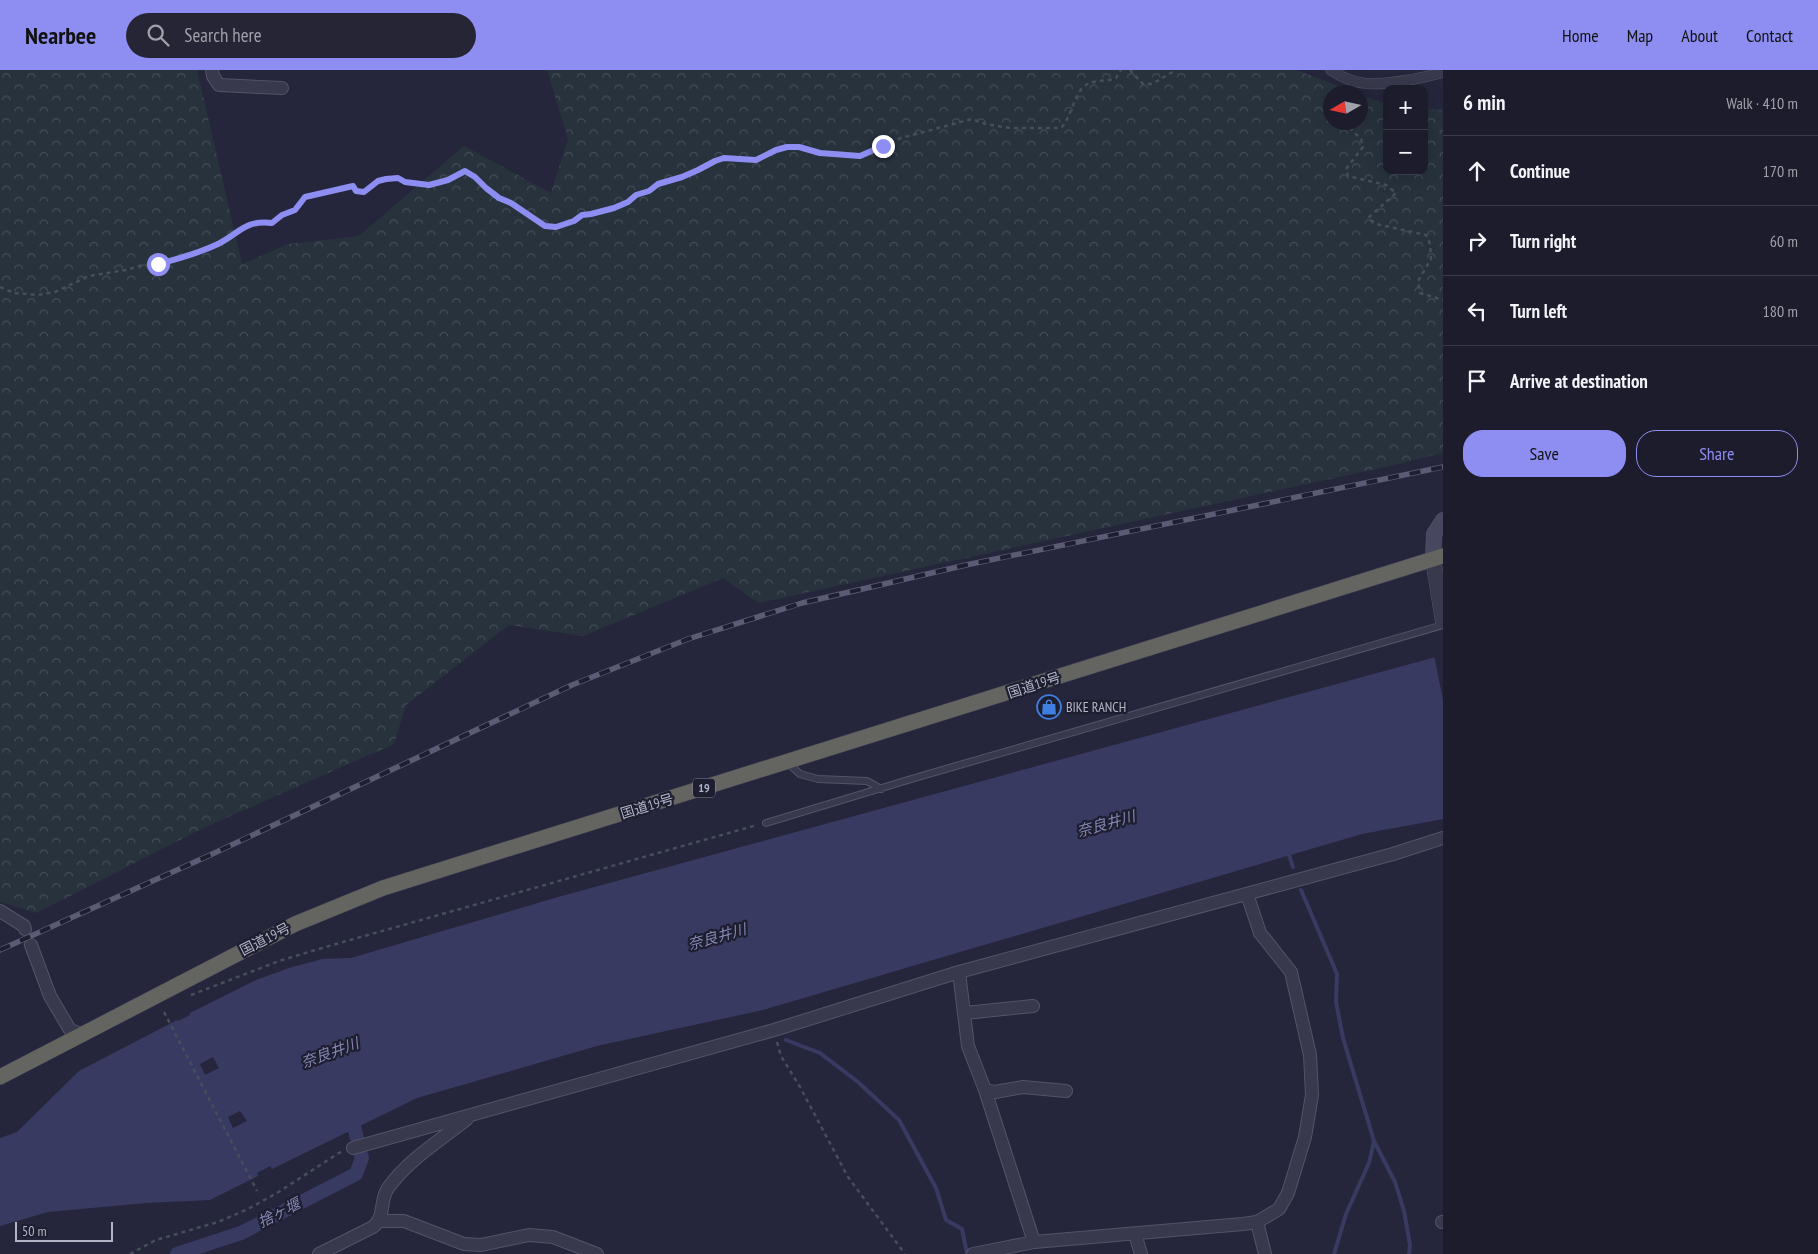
<!DOCTYPE html>
<meta charset="utf-8">
<style>
body{margin:0;font-family:"PT Sans Narrow","Noto Sans JP",sans-serif;background:#252535;color:#f1f3f6}
.controls{position:absolute;right:15px;top:15px;display:grid;overflow:hidden;border-radius:10px;box-shadow:0 5px 20px #0002}
.controls button{width:45px;height:45px;display:grid;place-items:center;padding:0;border:0;border-bottom:1px solid #3a3a49;background:#1c1c2d;color:#f1f3f6;font:25px sans-serif}
.compass{position:absolute;left:1323px;top:15px;width:45px;height:45px;border-radius:50%;background:#1c1c2d;box-shadow:0 5px 20px #0002;rotate:261deg}
.scale{position:absolute;left:15px;bottom:12px;width:98px;box-sizing:border-box;padding-left:5px;border:2px solid #b4b4c7;border-top:0;font-size:14px;line-height:18px;white-space:nowrap;color:#b4b4c7;-webkit-text-stroke:4px #1e1e31;paint-order:stroke}
.stop{position:absolute;width:15px;height:15px;margin:-11px;border:4px solid #8e8ef2;border-radius:50%;background:#fff}
.stop.end{background:#8e8ef2;border-color:#fff;box-shadow:0 1px 5px #0008}
.list{margin:0;padding:0;list-style:none}
h2{display:flex;justify-content:space-between;align-items:center;height:65px;margin:0;padding:0 20px;font-size:21px}
h2 small{font-size:16px;font-weight:400;color:#a0a1aa}
.list li{display:grid;grid-template-columns:32px 1fr auto;gap:15px;align-items:center;box-sizing:border-box;height:70px;padding:0 20px;border-top:1px solid #3a3a49}
.list b{display:block;font-size:19px;white-space:nowrap}
.list em{font-size:16px;font-style:normal;color:#a0a1aa}
.actions{display:flex;gap:10px;padding:15px 20px}
.actions a{flex:1;padding:11px 0;border:1px solid #8e8ef2;border-radius:20px;text-align:center;font-size:18px;color:#8e8ef2}
.actions .main{background:#8e8ef2;color:#111}
.icon{flex:none;width:28px;height:28px;fill:none;stroke:currentColor;stroke-width:2;stroke-linecap:round;stroke-linejoin:round}
.map{position:relative;flex:none;width:1443px;height:1184px;overflow:hidden}
header{display:flex;align-items:center;gap:30px;box-sizing:border-box;height:70px;padding:0 25px;background:#8e8ef2;color:#111}
header strong{font-size:24px}
nav{display:flex;gap:28px;margin-inline-start:auto;font-size:18px}
.search{width:350px;height:45px;background:#252535;display:flex;align-items:center;gap:12px;box-sizing:border-box;padding:0 18px;border-radius:28px;color:#a0a1aa;font-size:19px}
main{display:flex}
aside{flex:1;background:#1c1c2d}
.map>svg:first-child{display:block}
.forest{fill:url(#forest-crowns)}
.water{fill:#393a62;fill-rule:evenodd}
.pier{fill:#25263c}
.lines{fill:none;stroke-linecap:round;stroke-linejoin:round}
.stream{stroke:#393a62;stroke-width:4}
.canal{stroke:#393a62;stroke-width:14}
.service-casing{stroke:#545467;stroke-width:8}
.pedestrian-casing{stroke:#545467;stroke-width:11}
.minor-casing{stroke:#545467;stroke-width:14}
.tertiary-casing{stroke:#545467;stroke-width:16}
.secondary-casing{stroke:#545467;stroke-width:16}
.trunk-casing{stroke:#414154;stroke-width:16}
.path{stroke:#454f5a;stroke-width:2.5;stroke-dasharray:4 4;stroke-linecap:butt}
.service{stroke:#38394c;stroke-width:6}
.pedestrian{stroke:#38394c;stroke-width:10}
.minor{stroke:#38394c;stroke-width:12}
.tertiary{stroke:#38394c;stroke-width:15}
.secondary{stroke:#47475f;stroke-width:15}
.trunk{stroke:#646461;stroke-width:15}
.rail-casing{stroke:#5b5b73;stroke-width:5.5}
.rail{stroke:#1e1e31;stroke-width:4;stroke-dasharray:11;stroke-linecap:butt}
.route{stroke:#8e8ef2;stroke-width:6}
.labels{text-anchor:middle;stroke-width:4.5;stroke-linejoin:round;paint-order:stroke}
.shield{fill:#1e1e31;stroke:#87879a;stroke-width:1}
.shield-label{font-size:12px;font-weight:bold;fill:#b4b4c7}
.street-label{font-size:14px;fill:#b4b4c7;stroke:#1e1e31}
.poi-label{font-size:14px;fill:#b4b4c7;stroke:#1e1e31;text-anchor:start}
.water-label{font-size:15px;font-style:italic;fill:#8586b2;stroke:#1e1e31}
</style>
<header>
<strong>Nearbee</strong>
<div class="search"><svg class="icon" aria-label="search" viewBox="0 0 24 24"><circle cx="10" cy="10" r="6"/><path d="M15 15l6 6"/></svg>Search here</div>
<nav><a>Home</a><a>Map</a><a>About</a><a>Contact</a></nav>
</header>
<main>
<div class="map">
<svg width="1443" height="1184" viewBox="0 0 1443 1184">
<defs>
<pattern id="forest-crowns" width="20" height="18" patternUnits="userSpaceOnUse" patternTransform="scale(1.25)"><rect width="20" height="18" fill="#27323d"/><path d="M2 6a3 3 0 1 1 6 0M12 15a3 3 0 1 1 6 0" fill="none" stroke="#444d58"/></pattern>
</defs>
<rect width="100%" height="100%" fill="#25263c"/>
<!-- forest -->
<path class="forest" d="M 0,0 L 197,0 L 242,194 L 288,174 L 359,166 L 464,76 L 551,123 L 568,69 L 547,0 L 1296,0 L 1354,22 L 1330,22 L 1330,52 L 1360,52 L 1361,25 L 1387,34 L 1387,101 L 1424,101 L 1424,38 L 1443,40 L 1443,383 L 1381,398 L 758,533 L 723,508 L 583,566 L 509,555 L 406,635 L 394,674 L 201,759 L 37,843 L 0,832 Z"/>
<!-- water -->
<path class="water" d="M 1443,585 L 1443,749 L 1362,764 L 763,940 L 597,976 L 417,1028 L 272,1099 L 270,1096 L 257,1103 L 258,1106 L 210,1130 L 146,1133 L 48,1142 L 0,1156 L 0,1068 L 17,1062 L 79,1001 L 177,950 L 178,951 L 190,945 L 190,943 L 256,910 L 289,898 L 322,889 L 351,888 L 558,827 ZM 213,987 L 219,998 L 205,1005 L 200,994 ZM 240,1041 L 247,1051 L 233,1058 L 228,1047 Z"/>
<!-- pier -->
<path class="pier" d="M 1443,583 L 1443,630 L 1434,585 Z"/>
<g class="lines">
<!-- stream -->
<path class="stream" d="M 1288,782 L 1293,797
M 1301,820 L 1337,904 L 1336,932 L 1343,968 L 1374,1071 L 1395,1112 L 1404,1141 L 1410,1175 L 1409,1184
M 786,970 L 820,983 L 858,1012 L 899,1050 L 936,1118 L 946,1150 L 962,1159 L 967,1184
M 1334,1184 L 1346,1144 L 1369,1093 L 1374,1071"/>
<!-- canal -->
<path class="canal" d="M 350,1041 L 357,1068
M 177,1184 L 241,1163 L 356,1104 L 362,1088 L 360,1082"/>
<!-- service casing -->
<g class="service-casing">
<path id="service" d="M 788,693 L 800,704 L 818,709 L 867,711 L 881,719
M 766,753 L 918,707 L 1443,555"/>
</g>
<!-- pedestrian casing -->
<g class="pedestrian-casing">
<path id="pedestrian" d="M 1331,0 C 1356,18 1380,15 1409,10 C 1420,8 1432,6 1443,2"/>
</g>
<!-- minor casing -->
<g class="minor-casing">
<path id="minor" d="M 212,0 L 213,6 L 219,15 L 282,18
M 0,841 L 24,856 L 25,859
M 31,875 L 50,926 L 70,960 L 81,964
M 959,902 L 968,976 L 985,1020 L 1034,1172
M 965,943 L 1033,936
M 985,1020 L 995,1022 L 1023,1017 L 1066,1021
M 353,1078 L 774,960 L 959,902 L 1393,784 L 1443,768
M 380,1151 L 404,1151 L 464,1174 L 481,1175 L 529,1165 L 553,1167 L 597,1184
M 1257,1152 L 1265,1184
M 1442,1152 L 1443,1152
M 1135,1164 L 1141,1184
M 319,1184 L 373,1157 C 386,1146 379,1131 388,1118 C 408,1090 439,1071 467,1049
M 973,1184 L 1034,1172 L 1243,1154 L 1257,1152 L 1279,1139 L 1288,1123 L 1305,1067 L 1312,1025 L 1310,985 L 1291,902 L 1260,863 L 1247,824"/>
</g>
<!-- tertiary casing -->
<g class="tertiary-casing">
<path id="tertiary" d="M 1433,489 L 1443,551"/>
</g>
<!-- secondary casing -->
<g class="secondary-casing">
<path id="secondary" d="M 1433,489 L 1434,464 L 1443,450"/>
</g>
<!-- trunk casing -->
<g class="trunk-casing">
<path id="trunk" d="M 0,1007 L 295,854 L 383,818 L 1443,486"/>
</g>
<!-- path -->
<path class="path" d="M 1130,0 L 1143,14 L 1152,14 L 1176,0
M 1330,34 L 1330,38
M 1344,52 L 1361,69 L 1363,77 L 1346,99 L 1348,106 L 1386,115 L 1396,123 L 1368,148 L 1376,154 L 1426,165 L 1430,174 L 1431,189 L 1418,211 L 1420,223 L 1443,230
M 0,217 L 14,223 L 38,225 L 55,222 L 89,206 L 126,200 L 143,195 L 158,194 L 176,190 L 219,174 L 247,155 L 257,151 L 272,153 L 282,145 L 295,139 L 305,127 L 353,117 L 356,121 L 364,122 L 378,111 L 386,109 L 398,108 L 405,112 L 429,115 L 448,110 L 465,101 L 475,107 L 486,118 L 499,128 L 511,133 L 545,156 L 556,157 L 574,151 L 582,145 L 591,144 L 614,138 L 628,132 L 637,125 L 649,121 L 658,114 L 682,107 L 698,100 L 715,91 L 724,88 L 756,90 L 776,80 L 787,77 L 799,77 L 819,83 L 860,86 L 901,68 L 972,49 L 986,54 L 1010,58 L 1061,58 C 1072,47 1074,22 1086,15 C 1095,9 1107,12 1116,8 L 1121,0
M 191,925 L 279,891 L 322,878 L 757,755
M 164,942 L 257,1121
M 777,972 L 781,986 L 800,1017 L 848,1107 L 905,1184
M 130,1184 L 156,1170 L 218,1152 L 248,1139 L 277,1123 L 342,1081"/>
<!-- service -->
<use href="#service" class="service"/>
<!-- pedestrian -->
<use href="#pedestrian" class="pedestrian"/>
<!-- minor -->
<use href="#minor" class="minor"/>
<!-- tertiary -->
<use href="#tertiary" class="tertiary"/>
<!-- secondary -->
<use href="#secondary" class="secondary"/>
<!-- trunk -->
<use href="#trunk" class="trunk"/>
<!-- rail casing -->
<g class="rail-casing">
<path id="rail" d="M 0,880 L 208,786 L 572,615 L 688,569 L 802,533 L 966,495 L 1443,397"/>
</g>
<!-- rail -->
<use href="#rail" class="rail"/>
</g>
<g class="lines">
<!-- route -->
<path class="route" d="M 158,194 C 178,189 199,183 218,174 C 240,163 244,150 272,153 L 282,145 L 295,140 L 305,127 L 353,116 L 356,121 L 364,122 L 378,111 L 386,109 L 398,108 L 405,112 L 429,115 L 448,110 L 465,101 L 475,107 L 486,118 L 499,128 L 511,133 L 545,156 L 556,157 L 574,151 L 582,145 L 591,144 L 614,138 L 628,132 L 636,125 L 649,121 L 658,114 L 682,107 L 698,100 L 715,91 L 724,88 L 756,90 L 776,80 L 787,77 L 799,77 L 820,83 L 860,86 L 883,76"/>
</g>
<!-- icons -->
<defs>
<g id="shop-ring" transform="scale(1.25)"><circle r="9.5" fill="#1e1e31" stroke="#3f7fe0" stroke-width="1.5"/><path d="M-5-2.5h2.3a2.7 3.5 0 0 1 5.4 0H5L5.5 6h-11ZM-1.5-2.5h3a1.5 2.3 0 0 0-3 0Z" fill="#3f7fe0"/></g>
</defs>
<g fill-rule="evenodd">
<use href="#shop-ring" x="1049" y="637"/>
</g>
<g class="labels">
<!-- shield labels -->
<rect class="shield" x="693" y="708.5" width="22" height="19" rx="4"/>
<g class="shield-label">
<text x="704" y="722">19</text>
</g>
<!-- street labels -->
<g class="street-label">
<text transform="translate(1034 615) rotate(-18)" y="5">国道19号</text>
<text transform="translate(647 736) rotate(-17)" y="5">国道19号</text>
<text transform="translate(265 869) rotate(-27)" y="5">国道19号</text>
</g>
<!-- poi labels -->
<g class="poi-label">
<text x="1066" y="642">BIKE RANCH</text>
</g>
<!-- water labels -->
<g class="water-label">
<text transform="translate(1106 754) rotate(-16)" y="5">奈良井川</text>
<text transform="translate(717 867) rotate(-16)" y="5">奈良井川</text>
<text transform="translate(330 983) rotate(-20)" y="5">奈良井川</text>
<text transform="translate(279 1143) rotate(-27)" y="5">捨ヶ堰</text>
</g>
</g>
</svg>
<div class="controls">
<button>+</button>
<button>−</button>
</div>
<svg class="compass" viewBox="-18 -18 36 36"><path d="M0-13l5 13h-10z" fill="#e53935"/><path d="M0 13l5-13h-10z" fill="#a0a1aa"/></svg>
<div class="scale">50 m</div>
<div class="stop" style="left:158px;top:194px"></div>
<div class="stop end" style="left:883px;top:76px"></div>
</div>
<aside>
<h2>6 min<small>Walk · 410 m</small></h2>
<ul class="list">
<li><svg class="icon" aria-label="ahead" viewBox="0 0 24 24"><path d="M12 20V5M6 11l6-6 6 6"/></svg><div><b>Continue</b></div><em>170 m</em></li>
<li><svg class="icon" aria-label="right" viewBox="0 0 24 24"><path d="M7 20v-9h11M14 6l5 5-5 5"/></svg><div><b>Turn right</b></div><em>60 m</em></li>
<li><svg class="icon" aria-label="left" viewBox="0 0 24 24"><path d="M17 20v-9H6M10 6l-5 5 5 5"/></svg><div><b>Turn left</b></div><em>180 m</em></li>
<li><svg class="icon" aria-label="arrive" viewBox="0 0 24 24"><path d="M6 21V4h12l-3 4 3 4H6"/></svg><div><b>Arrive at destination</b></div></li>
</ul>
<div class="actions"><a class="main">Save</a><a>Share</a></div>
</aside>
</main>
